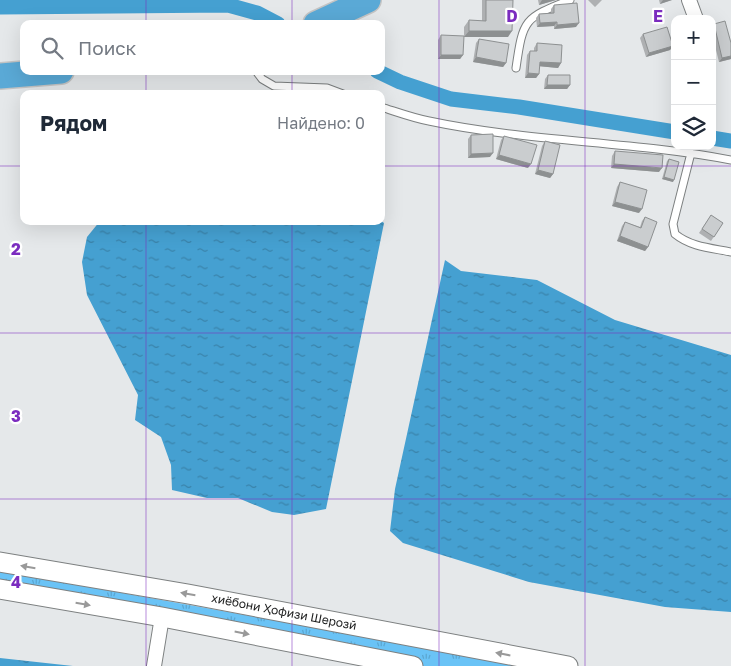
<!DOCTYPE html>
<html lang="ru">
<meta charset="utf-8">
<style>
body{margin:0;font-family:"Golos Text",sans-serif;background:#f6f6f7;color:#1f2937}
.controls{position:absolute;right:15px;top:15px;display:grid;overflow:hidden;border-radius:10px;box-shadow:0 5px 20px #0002}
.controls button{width:45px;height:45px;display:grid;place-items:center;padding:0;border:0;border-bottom:1px solid #e0e1e3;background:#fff;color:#1f2937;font:25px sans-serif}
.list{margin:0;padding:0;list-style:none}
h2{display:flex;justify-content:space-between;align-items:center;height:65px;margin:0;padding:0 20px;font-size:21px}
h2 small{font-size:16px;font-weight:400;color:#747a83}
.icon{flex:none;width:28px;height:28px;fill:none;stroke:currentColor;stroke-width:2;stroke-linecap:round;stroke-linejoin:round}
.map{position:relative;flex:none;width:731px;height:666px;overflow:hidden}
.search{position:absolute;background:#fff;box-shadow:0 5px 20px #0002;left:20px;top:20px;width:365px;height:55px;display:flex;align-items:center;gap:12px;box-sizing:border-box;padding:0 18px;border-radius:10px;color:#747a83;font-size:19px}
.panel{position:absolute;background:#fff;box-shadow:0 5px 20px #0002;left:20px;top:90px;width:365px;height:135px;border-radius:10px}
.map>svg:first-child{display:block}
.grass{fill:url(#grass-tufts)}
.water{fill:url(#water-ripples)}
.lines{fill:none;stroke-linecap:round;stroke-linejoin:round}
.canal{stroke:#45a0d1;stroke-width:15}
.lane-casing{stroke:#7d8081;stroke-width:9}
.street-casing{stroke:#7d8081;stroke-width:16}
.secondary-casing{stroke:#7d8081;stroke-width:21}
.highway-casing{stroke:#c4c4c4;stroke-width:28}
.lane{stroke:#fff;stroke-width:7}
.street{stroke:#fff;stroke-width:14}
.secondary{stroke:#fff;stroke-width:19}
.highway{stroke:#5aa9d6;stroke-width:25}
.wall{fill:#aeb0b2}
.shaded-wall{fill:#8d9091}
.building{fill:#cacdcf;stroke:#8d9091}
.oneway{fill:#999}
.grid{fill:none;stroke:#7b2cbf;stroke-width:1;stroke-opacity:0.55}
.labels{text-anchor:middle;stroke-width:4.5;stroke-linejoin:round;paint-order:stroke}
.street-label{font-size:12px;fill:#1c1d1d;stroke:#fff}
.grid-label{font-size:16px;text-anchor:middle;font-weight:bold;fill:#7b2cbf;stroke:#fff;stroke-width:4.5;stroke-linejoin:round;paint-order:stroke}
</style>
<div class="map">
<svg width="731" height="666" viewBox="0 0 731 666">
<defs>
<pattern id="grass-tufts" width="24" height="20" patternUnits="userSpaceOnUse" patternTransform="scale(1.25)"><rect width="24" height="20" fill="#6ac3f6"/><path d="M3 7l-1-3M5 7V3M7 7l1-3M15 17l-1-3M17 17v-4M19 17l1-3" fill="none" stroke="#5ba7d2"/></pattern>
<pattern id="water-ripples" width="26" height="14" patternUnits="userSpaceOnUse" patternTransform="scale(1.25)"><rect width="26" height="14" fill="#45a0d1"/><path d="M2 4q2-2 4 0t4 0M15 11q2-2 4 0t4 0" fill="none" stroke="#3982a9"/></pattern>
</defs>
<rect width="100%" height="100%" fill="#e5e8ea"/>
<!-- grass -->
<path class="grass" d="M 0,571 L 529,666 L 406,666 L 0,593 Z"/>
<!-- water -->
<path class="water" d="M 100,221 L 381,221 L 384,223 L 326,509 L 294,515 L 272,512 L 238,498 L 207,498 L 172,490 L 171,465 L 161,437 L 135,420 L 138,395 L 87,295 L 82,262 L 87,237 Z
M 445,260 L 461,271 L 537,280 L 615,320 L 731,355 L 731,612 L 665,607 L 529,582 L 403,543 L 390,531 L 395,489 Z
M 0,658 L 73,666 L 0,666 Z"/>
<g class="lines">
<!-- canal -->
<path class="canal" d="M 0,7 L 228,5 L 257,13 L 278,24
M 377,71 L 400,82 L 451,99 L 519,107 L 675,132
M 712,138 L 731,141"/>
<!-- lane casing -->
<g class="lane-casing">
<path id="lane" d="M 516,68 C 523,19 524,18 570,0
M 256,71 L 262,79 L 274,86 L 327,88 L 343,94
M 381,107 C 397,112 413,118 429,121 C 528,142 631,141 731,160
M 691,153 L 673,224 L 675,234 C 691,247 711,248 731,252"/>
</g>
<!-- street casing -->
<g class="street-casing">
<path id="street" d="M 689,0 L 696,19
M 154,666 L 162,617"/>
</g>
<!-- secondary casing -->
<g class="secondary-casing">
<path id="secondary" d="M 0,562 L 188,594 L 568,666
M 0,589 L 162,617 L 413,666"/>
</g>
<!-- highway casing -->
<g class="highway-casing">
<path id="highway" d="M 316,24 L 368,0
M 0,76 L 61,71"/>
</g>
<!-- lane -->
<use href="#lane" class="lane"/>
<!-- street -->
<use href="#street" class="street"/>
<!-- secondary -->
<use href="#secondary" class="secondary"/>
<!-- highway -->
<use href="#highway" class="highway"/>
</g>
<!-- wall -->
<path class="wall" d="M 482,0 L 513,0 L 508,37 L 464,37 L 464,27 L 469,20 L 482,21 Z
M 538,0 L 556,0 L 539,5 Z
M 588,0 L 602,0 L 595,7 Z
M 659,0 L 672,0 L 660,4 Z
M 554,5 L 576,27 L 554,29 L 554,26 L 537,27 L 536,18 L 539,14 L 551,13 L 551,9 Z
M 714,24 L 731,59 L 719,62 L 712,34 L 712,26 Z
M 643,34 L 673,46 L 670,50 L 646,57 L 640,38 Z
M 441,35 L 463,55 L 460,59 L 438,59 L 438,40 Z
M 479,39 L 506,63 L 503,67 L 473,62 L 476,43 Z
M 537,43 L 561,63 L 558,68 L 539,66 L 539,74 L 536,78 L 525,78 L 527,55 L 530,51 L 534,51 L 534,48 Z
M 548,75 L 570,85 L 567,89 L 544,89 L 545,79 Z
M 471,135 L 490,157 L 468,158 L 468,139 Z
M 504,136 L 528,168 L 496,159 L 501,140 Z
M 545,141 L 553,174 L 550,178 L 535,174 L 542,146 Z
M 615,151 L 659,172 L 611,168 L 612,156 Z
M 669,159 L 673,182 L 662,179 L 667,161 Z
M 620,182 L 639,213 L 612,206 L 617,187 Z
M 711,215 L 723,223 L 711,241 L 699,233 Z
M 645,217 L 648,247 L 645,251 L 617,241 L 622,226 L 625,222 L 640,227 L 642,221 Z"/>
<!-- shaded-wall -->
<path class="shaded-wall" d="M 542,0 L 556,0 L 539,5 Z
M 663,0 L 672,0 L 660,4 Z
M 557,22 L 554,26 L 537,27 L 540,23 Z
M 579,23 L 576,27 L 554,29 L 557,25 Z
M 469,31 L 512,31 L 508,37 L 464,37 Z
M 673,46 L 670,50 L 646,57 L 649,53 Z
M 441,55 L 463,55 L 460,59 L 438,59 Z
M 731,56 L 731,59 L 719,62 L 722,58 Z
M 476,57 L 506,63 L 503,67 L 473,62 Z
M 540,62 L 561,63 L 558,68 L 537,66 Z
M 528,73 L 539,74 L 536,78 L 525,78 Z
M 547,85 L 570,85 L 567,89 L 544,89 Z
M 493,153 L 490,157 L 468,158 L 471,154 Z
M 499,155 L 531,164 L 528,168 L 496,159 Z
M 614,164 L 662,168 L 659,172 L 611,168 Z
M 538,170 L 553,174 L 550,178 L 535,174 Z
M 664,177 L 674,180 L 673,182 L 662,179 Z
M 615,202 L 642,209 L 639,213 L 612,206 Z
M 620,236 L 648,247 L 645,251 L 617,241 Z"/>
<!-- building -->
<path class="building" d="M 486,0 L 513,0 L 512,31 L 469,31 L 469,20 L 486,21 Z
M 577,3 L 579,23 L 557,25 L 557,22 L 540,23 L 539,14 L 554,13 L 554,5 Z
M 725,21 L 731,43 L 731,56 L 722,58 L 714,24 Z
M 667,27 L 673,46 L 649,53 L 643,34 Z
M 441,35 L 464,36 L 463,55 L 441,55 Z
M 479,39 L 509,44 L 506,63 L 476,57 Z
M 537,43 L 562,45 L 561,63 L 540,62 L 539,74 L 528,73 L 530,51 L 537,51 Z
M 548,75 L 570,75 L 570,85 L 547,85 Z
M 493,134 L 493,153 L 471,154 L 471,135 Z
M 504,136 L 537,145 L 531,164 L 499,155 Z
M 545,141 L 560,145 L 553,174 L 538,170 Z
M 615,151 L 663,155 L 662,168 L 614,164 Z
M 669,159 L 679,162 L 674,180 L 664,177 Z
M 620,182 L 647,190 L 642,209 L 615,202 Z
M 711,215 L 723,223 L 714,237 L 702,229 Z
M 645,217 L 657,222 L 648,247 L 620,236 L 625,222 L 641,228 Z"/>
<!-- one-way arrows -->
<defs><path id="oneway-solid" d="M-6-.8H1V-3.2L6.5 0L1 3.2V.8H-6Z" transform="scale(1.25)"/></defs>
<g class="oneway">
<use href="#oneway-solid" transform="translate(28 567) rotate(-170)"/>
<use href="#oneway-solid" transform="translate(188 594) rotate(-170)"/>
<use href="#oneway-solid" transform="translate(83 604) rotate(10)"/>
<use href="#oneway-solid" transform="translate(242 633) rotate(11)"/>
<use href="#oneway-solid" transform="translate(503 654) rotate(-169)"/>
</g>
<!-- grid -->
<path class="grid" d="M 146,0 L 146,24M 292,0 L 292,24M 439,0 L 439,666M 585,0 L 585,666M 146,71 L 146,94M 292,71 L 292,94M 0,166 L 24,166M 381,166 L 731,166M 146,221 L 146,666M 292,221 L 292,666M 0,333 L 731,333M 0,499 L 731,499"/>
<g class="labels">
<!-- street labels -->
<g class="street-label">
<text transform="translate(284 612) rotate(11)" y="4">хиёбони Ҳофизи Шерозӣ</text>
</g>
</g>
<g class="grid-label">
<text x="512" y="22">D</text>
<text x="658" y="22">E</text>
<text x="16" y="255">2</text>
<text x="16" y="422">3</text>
<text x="16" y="588">4</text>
</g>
</svg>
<div class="controls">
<button>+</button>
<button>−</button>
<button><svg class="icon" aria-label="layers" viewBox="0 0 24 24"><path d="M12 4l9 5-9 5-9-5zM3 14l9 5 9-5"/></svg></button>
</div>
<div class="search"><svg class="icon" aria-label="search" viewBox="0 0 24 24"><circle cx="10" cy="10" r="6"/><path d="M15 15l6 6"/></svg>Поиск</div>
<section class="panel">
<h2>Рядом<small>Найдено: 0</small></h2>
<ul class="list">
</ul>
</section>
</div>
